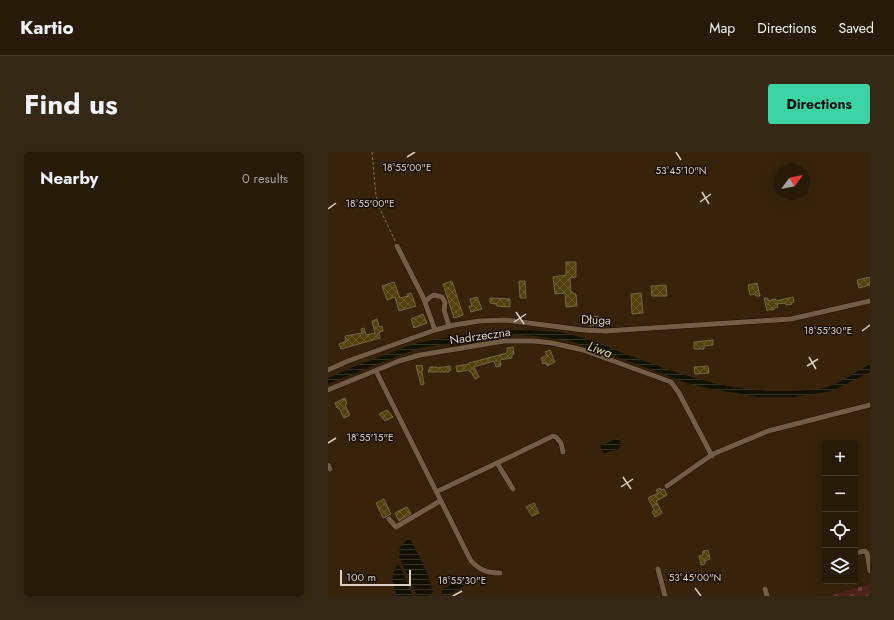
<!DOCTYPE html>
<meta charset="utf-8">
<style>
body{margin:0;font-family:Jost,sans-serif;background:#342716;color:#f1f3f6}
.controls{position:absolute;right:12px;bottom:12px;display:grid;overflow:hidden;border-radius:4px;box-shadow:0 4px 16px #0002}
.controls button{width:36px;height:36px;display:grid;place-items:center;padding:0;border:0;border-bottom:1px solid #443829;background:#281a08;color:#f1f3f6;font:20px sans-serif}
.compass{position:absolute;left:446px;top:12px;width:36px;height:36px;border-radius:50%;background:#281a08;box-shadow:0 4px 16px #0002;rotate:57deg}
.scale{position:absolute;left:12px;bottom:10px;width:71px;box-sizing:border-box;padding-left:4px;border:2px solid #dcd0c2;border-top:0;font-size:11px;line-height:14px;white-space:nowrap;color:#dcd0c2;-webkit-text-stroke:3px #170e05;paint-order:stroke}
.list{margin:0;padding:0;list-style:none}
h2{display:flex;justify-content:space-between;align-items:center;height:52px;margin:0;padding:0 16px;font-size:17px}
h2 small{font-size:13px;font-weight:400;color:#a5a19c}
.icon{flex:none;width:22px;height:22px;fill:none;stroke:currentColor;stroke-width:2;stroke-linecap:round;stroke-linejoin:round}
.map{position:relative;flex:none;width:542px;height:444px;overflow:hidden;border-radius:4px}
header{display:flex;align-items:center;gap:24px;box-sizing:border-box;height:56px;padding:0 20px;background:#281a08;border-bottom:1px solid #443829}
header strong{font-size:19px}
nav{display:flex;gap:22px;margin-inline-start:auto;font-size:14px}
.intro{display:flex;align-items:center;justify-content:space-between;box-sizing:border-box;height:96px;padding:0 24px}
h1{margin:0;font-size:28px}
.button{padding:10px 18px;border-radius:4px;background:#3cd4a4;color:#111;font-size:14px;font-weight:700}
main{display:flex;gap:24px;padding:0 24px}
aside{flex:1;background:#281a08;border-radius:4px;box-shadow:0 4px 16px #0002}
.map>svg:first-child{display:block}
.cemetery{fill:url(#cemetery-stones)}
.water{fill:url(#water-rules)}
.building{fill:url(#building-cross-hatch);stroke:#736748}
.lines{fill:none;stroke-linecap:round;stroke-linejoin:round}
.minor-casing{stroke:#1d0b00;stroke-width:6}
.path{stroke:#83735f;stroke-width:1;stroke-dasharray:3 2;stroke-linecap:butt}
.minor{stroke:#735d44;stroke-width:5}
.ticks{fill:none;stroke:#dcd0c2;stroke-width:1.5}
.labels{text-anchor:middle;stroke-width:3;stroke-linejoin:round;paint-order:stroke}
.street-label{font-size:12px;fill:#dcd0c2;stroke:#170e05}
.water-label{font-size:13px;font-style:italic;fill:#dadb8a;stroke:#170e05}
.ticks-label{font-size:10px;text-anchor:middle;fill:#dcd0c2;stroke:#170e05;stroke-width:3;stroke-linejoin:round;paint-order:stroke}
</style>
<header>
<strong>Kartio</strong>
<nav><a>Map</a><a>Directions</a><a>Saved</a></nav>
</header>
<div class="intro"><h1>Find us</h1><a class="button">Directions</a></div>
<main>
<aside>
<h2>Nearby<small>0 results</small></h2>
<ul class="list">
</ul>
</aside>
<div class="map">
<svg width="542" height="444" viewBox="0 0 542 444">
<defs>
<pattern id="cemetery-stones" width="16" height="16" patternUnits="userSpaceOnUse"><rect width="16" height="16" fill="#4f231b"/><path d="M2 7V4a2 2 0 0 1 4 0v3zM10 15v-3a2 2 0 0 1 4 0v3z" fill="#68423a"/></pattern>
<pattern id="water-rules" width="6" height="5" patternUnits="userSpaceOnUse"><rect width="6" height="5" fill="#121100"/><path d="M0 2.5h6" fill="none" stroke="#343324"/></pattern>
<pattern id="building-cross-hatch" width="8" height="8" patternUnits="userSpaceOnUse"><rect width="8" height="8" fill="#52400a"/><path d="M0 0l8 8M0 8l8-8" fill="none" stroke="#6a5b2c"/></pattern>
</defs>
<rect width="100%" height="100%" fill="#36230a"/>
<!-- cemetery -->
<path class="cemetery" d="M 542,432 L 542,444 L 504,444 L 504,443 Z"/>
<!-- water -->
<path class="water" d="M 189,177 L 232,180 L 249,184 C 316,207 381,240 453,239 C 468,239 485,239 499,235 C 514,230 528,220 542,212 L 542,220 L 506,238 L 498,240 L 466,245 L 430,245 L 378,236 L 359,231 L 297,208 L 242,189 L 206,184 L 187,183 L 95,195 L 70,204 L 0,232 L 0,226 L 25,215 L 85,192 L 108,187 Z
M 288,287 L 292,288 L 293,294 L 291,296 L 276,302 L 272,294 Z
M 79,388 L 83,388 L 100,423 L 105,440 L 101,444 L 89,444 L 71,405 L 72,395 Z
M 70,413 L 72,414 L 85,444 L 69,444 C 65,434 61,421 70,413 Z
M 140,423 L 143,427 L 140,431 L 119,444 L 114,442 L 114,439 L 117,436 Z"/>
<!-- building -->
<path class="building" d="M 238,110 L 248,110 L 248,125 L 242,126 L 243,140 L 245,140 L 245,142 L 248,142 L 249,154 L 238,155 L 237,141 L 227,142 L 225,125 L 238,123 Z
M 542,125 L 542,133 L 531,136 L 529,128 Z
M 124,129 L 135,163 L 126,166 L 115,132 Z
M 191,129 L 197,129 L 198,146 L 192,146 Z
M 66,130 L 72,146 L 80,144 L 79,142 L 83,141 L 88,154 L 71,159 L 67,145 L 59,148 L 54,134 Z
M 429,131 L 432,144 L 428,144 L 427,142 L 422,143 L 420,133 Z
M 338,133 L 339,144 L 324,144 L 323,134 Z
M 313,141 L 315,161 L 304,162 L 303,142 Z
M 149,145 L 154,157 L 143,160 L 141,154 L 144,154 L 142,147 Z
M 465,145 L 466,150 L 463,151 L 464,152 L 458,153 L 457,151 L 449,152 L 450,155 L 446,156 L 446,158 L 443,158 L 442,157 L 439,159 L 436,146 L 440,146 L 440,149 L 448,147 L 448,149 Z
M 162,146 L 182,147 L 182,155 L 169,154 L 168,152 L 162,151 Z
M 95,162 L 99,171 L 86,176 L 83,167 Z
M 270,164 L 270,166 L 273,166 L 274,172 L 262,174 L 261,165 Z
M 49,167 L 51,175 L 54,174 L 55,179 L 51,180 L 52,186 L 13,197 L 11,192 L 18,189 L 17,184 L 34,181 L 33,177 L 36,176 L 38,183 L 47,181 L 44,169 Z
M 385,188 L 385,193 L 376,194 L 376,197 L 366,197 L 366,190 Z
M 185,195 L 186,202 L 184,203 L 184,206 L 172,208 L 173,214 L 168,215 L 166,209 L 146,215 L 151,225 L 147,227 L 143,220 L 142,220 L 141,218 L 129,220 L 128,214 L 141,212 L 141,211 L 179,201 L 179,196 Z
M 222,198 L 227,210 L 219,214 L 218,211 L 215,212 L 213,206 L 219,203 L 217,200 Z
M 94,213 L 95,218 L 94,218 L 94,221 L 96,232 L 93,233 L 88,214 Z
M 122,214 L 123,218 L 121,218 L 121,220 L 100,220 L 102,215 L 109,215 L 109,216 Z
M 380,214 L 381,221 L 367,222 L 366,215 Z
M 17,246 L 19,252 L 17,253 L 22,263 L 16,266 L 11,256 L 9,256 L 7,251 Z
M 59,258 L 65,265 L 57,269 L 51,262 Z
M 332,336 L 333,338 L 336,337 L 339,343 L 328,349 L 334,361 L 327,365 L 324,360 L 326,358 L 320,346 L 330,341 L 328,338 Z
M 56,347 L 63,362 L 55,366 L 48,351 Z
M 206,351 L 211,361 L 204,364 L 198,355 Z
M 79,355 L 83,362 L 71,369 L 67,361 Z
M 380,398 L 382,407 L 377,409 L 377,412 L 373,413 L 371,404 L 375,403 L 375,399 Z"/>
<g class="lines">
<!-- minor casing -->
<g class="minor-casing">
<path id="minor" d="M 69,94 L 95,145 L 107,178
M 97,150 L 102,145 L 106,143 L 114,145 L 117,150 L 116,158 L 121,174
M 0,218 L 20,209 L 107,178 L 126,173 L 151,169 L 178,168 L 255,178 L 277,179 L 463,167 L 542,149
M 48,219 L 143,409 C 152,418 159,421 172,421
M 0,238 L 71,209 L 92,203 L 176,189 L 206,189 L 224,191 L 255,198 L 343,230 L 351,241 L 384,304
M 169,311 L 225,284 L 228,285 L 233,291 L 235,300
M 0,313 L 2,317
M 339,334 L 385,302 L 440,279 L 542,253
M 108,340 L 169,311 L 185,337
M 61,367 L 68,375 L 112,349
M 527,401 L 537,399 L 539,401 L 542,419
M 330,417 L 337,444
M 437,437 L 439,444"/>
</g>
<!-- path -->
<path class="path" d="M 44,0 L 48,44 L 52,57 L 67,89"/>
<!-- minor -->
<use href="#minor" class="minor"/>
</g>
<!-- ticks -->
<path class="ticks" d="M 348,0 L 353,8M 79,5 L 87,0M 374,40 L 381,52M 372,50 L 383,42M 0,57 L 8,51M 188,160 L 196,172M 186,170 L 198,162M 534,179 L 542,173M 481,205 L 488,217M 479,214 L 490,207M 0,291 L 8,286M 295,325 L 303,337M 293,335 L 305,327M 367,436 L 373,444M 125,444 L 134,439"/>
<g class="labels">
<!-- street labels -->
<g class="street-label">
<text transform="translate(268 168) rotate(2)" y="4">Długa</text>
<text transform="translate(152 184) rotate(-8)" y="4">Nadrzeczna</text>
</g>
<!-- water labels -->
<g class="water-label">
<text transform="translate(272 197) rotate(20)" y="5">Liwa</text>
</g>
</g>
<g class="ticks-label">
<text x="79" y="19">18°55'00"E</text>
<text x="353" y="22">53°45'10"N</text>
<text x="42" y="55">18°55'00"E</text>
<text x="500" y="182">18°55'30"E</text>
<text x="42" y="289">18°55'15"E</text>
<text x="367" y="429">53°45'00"N</text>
<text x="134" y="432">18°55'30"E</text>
</g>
</svg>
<div class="controls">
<button>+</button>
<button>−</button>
<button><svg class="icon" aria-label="locate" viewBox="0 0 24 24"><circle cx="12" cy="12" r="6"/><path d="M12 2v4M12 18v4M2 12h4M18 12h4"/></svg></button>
<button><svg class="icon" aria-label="layers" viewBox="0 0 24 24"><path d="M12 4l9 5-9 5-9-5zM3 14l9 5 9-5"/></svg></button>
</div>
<svg class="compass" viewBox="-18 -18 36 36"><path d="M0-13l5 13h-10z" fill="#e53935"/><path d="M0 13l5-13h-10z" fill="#a5a19c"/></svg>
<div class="scale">100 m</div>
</div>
</main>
